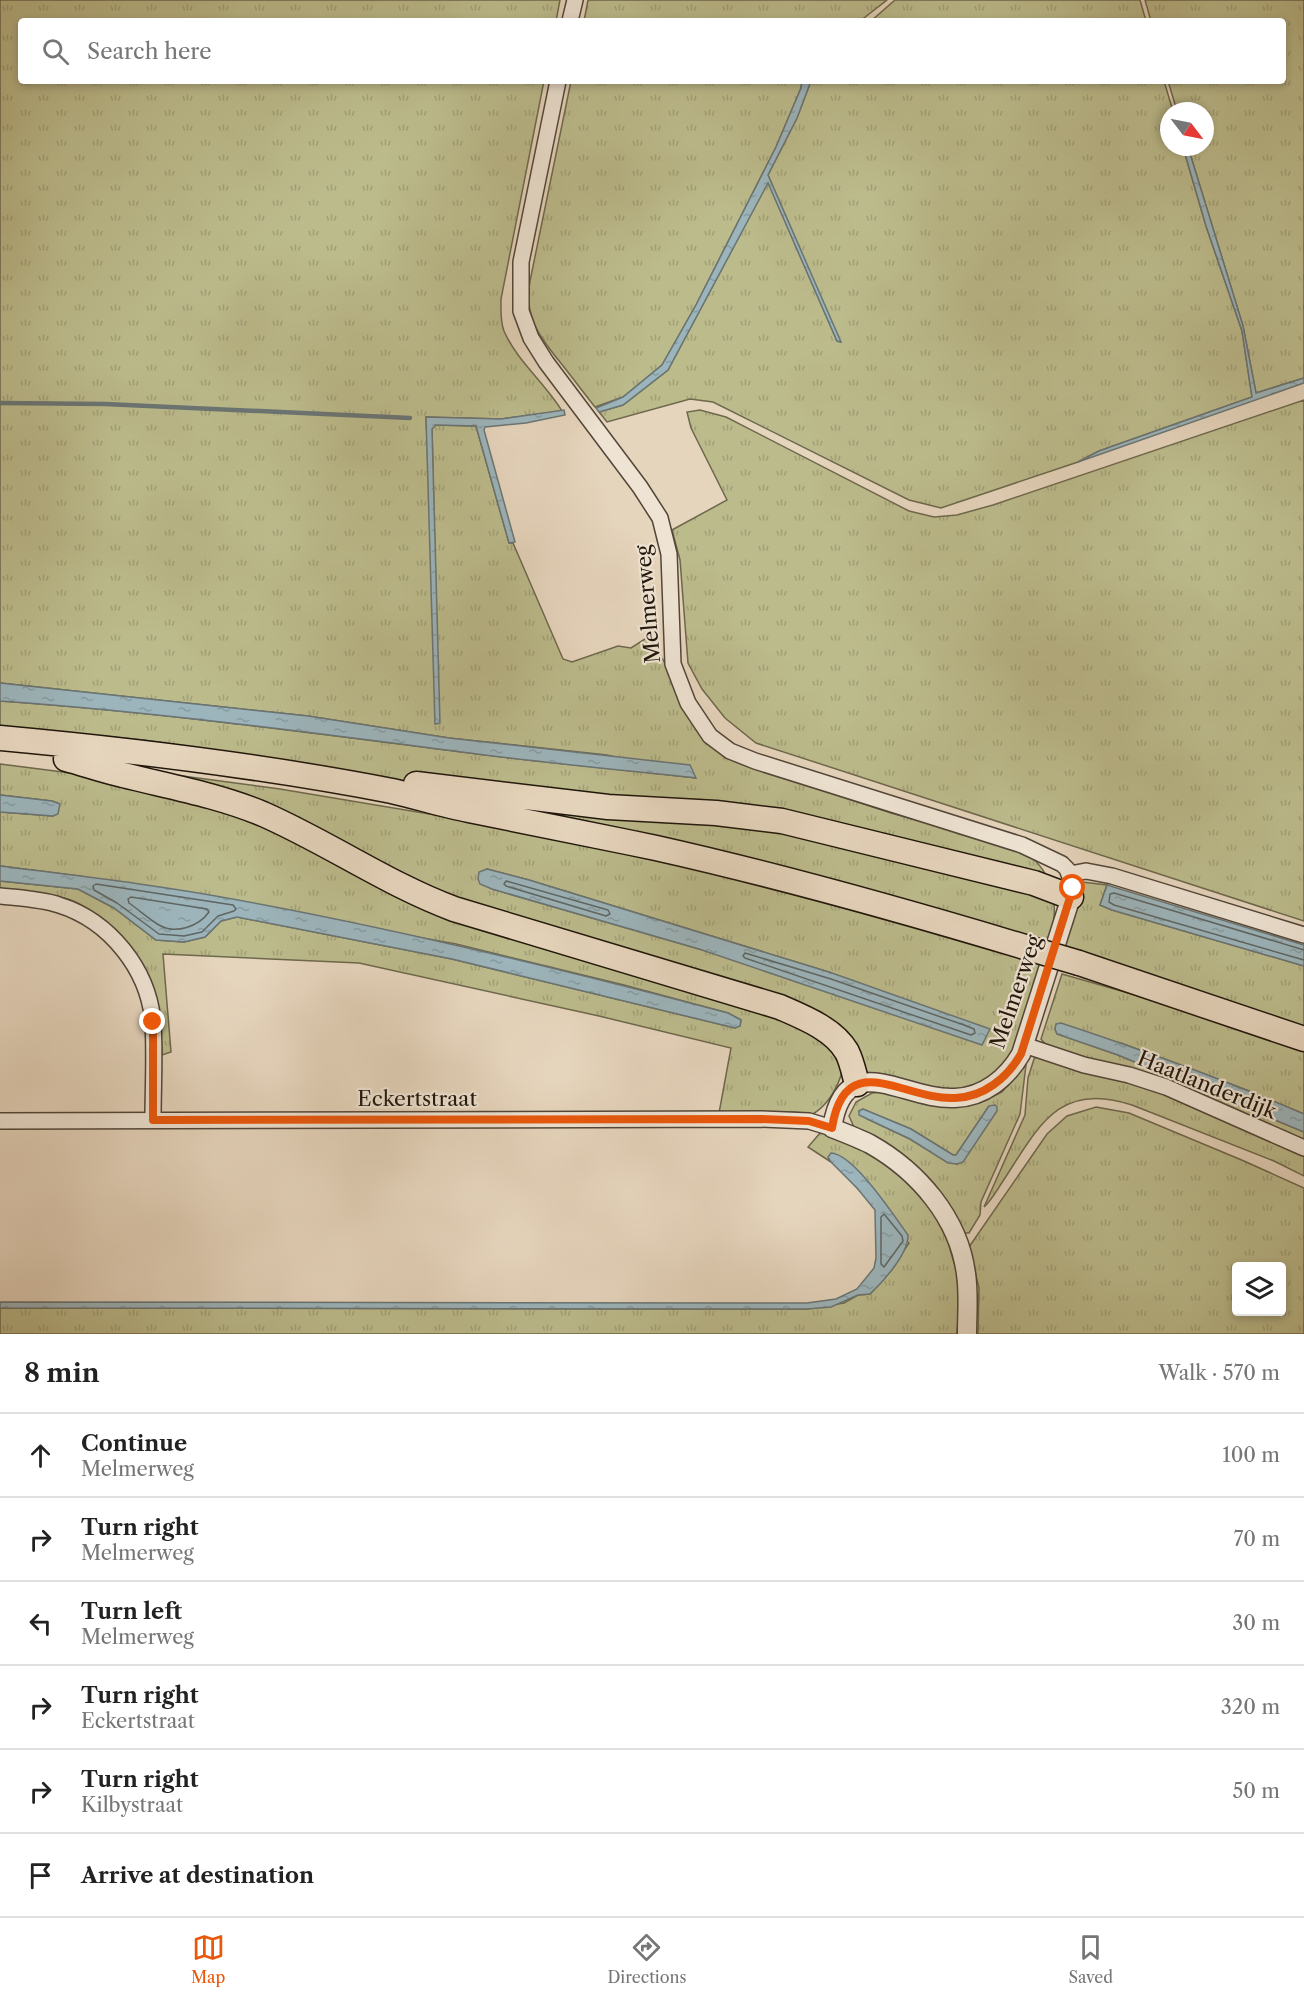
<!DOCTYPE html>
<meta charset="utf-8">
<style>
body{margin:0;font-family:"Libre Caslon Text",serif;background:#f6f6f6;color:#222}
.controls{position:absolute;right:18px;bottom:18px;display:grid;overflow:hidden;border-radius:6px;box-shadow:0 3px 9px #0003}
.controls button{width:54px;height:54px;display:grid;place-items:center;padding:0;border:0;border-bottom:2px solid #e0e0e0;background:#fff;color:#222;font:30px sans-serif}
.compass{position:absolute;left:1160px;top:102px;width:54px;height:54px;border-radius:50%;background:#fff;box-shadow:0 3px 9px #0003;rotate:122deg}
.stop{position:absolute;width:18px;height:18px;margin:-14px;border:4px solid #ea580c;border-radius:50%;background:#fff}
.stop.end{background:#ea580c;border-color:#fff;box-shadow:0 2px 6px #0008}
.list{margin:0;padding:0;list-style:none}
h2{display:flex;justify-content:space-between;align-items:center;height:78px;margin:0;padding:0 24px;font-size:26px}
h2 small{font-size:20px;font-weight:400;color:#767676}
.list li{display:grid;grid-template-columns:39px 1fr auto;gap:18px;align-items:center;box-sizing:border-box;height:84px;padding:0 24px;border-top:2px solid #e0e0e0}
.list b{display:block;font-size:22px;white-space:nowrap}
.list p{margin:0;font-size:20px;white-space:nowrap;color:#767676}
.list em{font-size:20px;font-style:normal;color:#767676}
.icon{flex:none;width:33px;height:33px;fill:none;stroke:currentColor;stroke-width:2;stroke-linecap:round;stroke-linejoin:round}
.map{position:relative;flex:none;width:1304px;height:1334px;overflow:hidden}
.search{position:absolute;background:#fff;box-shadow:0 3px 9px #0003;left:18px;right:18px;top:18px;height:66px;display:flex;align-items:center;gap:15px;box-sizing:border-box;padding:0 21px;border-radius:6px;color:#767676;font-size:22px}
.sheet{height:582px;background:#fff}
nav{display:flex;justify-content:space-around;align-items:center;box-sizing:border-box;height:84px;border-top:2px solid #e0e0e0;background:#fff;font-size:16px;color:#767676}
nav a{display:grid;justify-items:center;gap:3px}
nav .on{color:#ea580c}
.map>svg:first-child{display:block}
.grass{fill:url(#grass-tufts);stroke:#6e684c;stroke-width:1.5;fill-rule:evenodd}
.water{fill:url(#water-ripples);stroke:#6a7575;stroke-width:1.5}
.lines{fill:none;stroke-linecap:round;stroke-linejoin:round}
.shore{stroke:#5e6664;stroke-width:1.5}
.stream{stroke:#6a7575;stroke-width:4.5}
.minor-casing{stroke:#524638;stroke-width:18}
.tertiary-casing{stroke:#524638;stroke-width:21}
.trunk-casing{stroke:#20160b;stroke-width:27}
.minor{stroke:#efe4d4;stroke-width:15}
.tertiary{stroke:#efe4d4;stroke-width:18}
.trunk{stroke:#e6d5bd;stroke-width:24}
.trunk-bridge-casing{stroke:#20160b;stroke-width:27;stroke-linecap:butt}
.trunk-bridge{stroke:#e6d5bd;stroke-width:24}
.route{stroke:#ea580c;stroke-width:8}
.labels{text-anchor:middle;stroke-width:4.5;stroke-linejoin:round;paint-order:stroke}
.street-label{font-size:21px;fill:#20160b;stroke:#efe4d4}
</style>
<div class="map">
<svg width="1304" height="1334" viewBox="0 0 1304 1334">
<defs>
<pattern id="grass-tufts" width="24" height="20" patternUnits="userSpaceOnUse" patternTransform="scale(1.5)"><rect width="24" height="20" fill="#bcbb8c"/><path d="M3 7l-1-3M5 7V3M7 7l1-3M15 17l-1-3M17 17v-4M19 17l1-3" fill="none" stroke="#a1a077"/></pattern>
<pattern id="water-ripples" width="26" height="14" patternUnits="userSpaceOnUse" patternTransform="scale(1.5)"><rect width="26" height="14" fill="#9cb5bc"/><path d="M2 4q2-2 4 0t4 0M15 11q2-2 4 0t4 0" fill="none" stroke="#869ba0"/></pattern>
</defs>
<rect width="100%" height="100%" fill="#e6d5bd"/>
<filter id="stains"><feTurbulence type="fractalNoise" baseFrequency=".00333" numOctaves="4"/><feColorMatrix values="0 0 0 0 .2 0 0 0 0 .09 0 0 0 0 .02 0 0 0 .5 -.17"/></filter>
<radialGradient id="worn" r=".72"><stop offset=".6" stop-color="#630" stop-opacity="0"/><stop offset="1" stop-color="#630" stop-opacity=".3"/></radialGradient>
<!-- grass -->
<path class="grass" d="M 0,0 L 560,0 L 556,21 L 21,21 L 21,81 L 544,81 L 501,299 C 501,310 500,321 504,331 C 517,361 545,383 562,411 L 501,419 L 426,417 L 439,723 L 432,429 L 435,425 L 476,426 L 509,543 L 513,543 L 563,659 L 572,662 L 618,646 L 631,648 L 648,637 L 665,663 L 698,728 L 710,743 L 734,761 L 891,813 L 1014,846 C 1054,865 1061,904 1049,944 L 383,785 L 312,764 L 144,740 L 0,727 L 0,701 C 157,712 313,733 470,753 C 545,763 621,769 696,778 L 607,755 L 449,738 L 308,716 L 0,683 Z
M 588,0 L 887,0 L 860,21 L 584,21 Z
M 895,0 L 1140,0 L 1146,21 L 871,21 Z
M 1145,0 L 1304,0 L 1304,378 L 1256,393 L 1243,326 L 1188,147 L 1205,147 L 1205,111 L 1177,111 L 1168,81 L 1283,81 L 1283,21 L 1151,21 Z
M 571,81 L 802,81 L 801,88 L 776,147 L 696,305 L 662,365 L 623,397 L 595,407 C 583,392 572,377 560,362 C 538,335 524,317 530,281 Z
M 811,81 L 1164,81 L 1173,111 L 1169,111 L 1169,147 L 1183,147 L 1206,226 L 1242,331 L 1252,397 L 1099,451 L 1078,462 L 941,508 L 909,500 L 713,402 L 690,399 L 607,422 L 599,412 L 623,405 L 668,370 L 768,182 L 837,341 L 840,342 L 768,175 L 797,118 Z
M 1304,400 L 1304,921 L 756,743 L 725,718 L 702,689 L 688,663 L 680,560 L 672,530 L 727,500 L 691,428 L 687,412 L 700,410 L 726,417 L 909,511 L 934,517 L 957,515 L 993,505 Z
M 0,764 L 118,779 L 270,823 L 384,886 L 746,1001 L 825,1035 L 843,1069 C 838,1087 829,1104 813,1114 L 794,1112 L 719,1113 L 731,1048 L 599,1016 L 359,963 L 163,954 L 171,1052 L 162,1055 C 161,998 150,963 107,924 C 95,913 80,902 64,898 C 43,893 21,892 0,891 L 0,881 L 78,889 L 114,908 L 156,940 L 184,942 L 205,937 L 221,921 L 237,917 L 452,959 L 735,1028 L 740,1026 L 741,1020 L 728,1013 L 624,985 L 456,944 L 79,876 L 0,866 L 0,812 L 53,816 L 59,804 L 52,801 L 0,795 Z
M 123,768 L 280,789 L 519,829 L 759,882 L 1043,964 L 1009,1062 L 976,1088 L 947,1091 L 862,1071 L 841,1035 L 433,898 ZM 487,869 L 529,880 L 832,973 L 699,949 L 492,889 Z
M 1082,882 L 1107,885 L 1100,905 L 1112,910 L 1304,966 L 1304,1027 L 1063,948 Z
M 1062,974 L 1191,1011 L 1304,1050 L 1304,1114 L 1249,1091 L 1121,1043 L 1055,1029 L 1057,1034 L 1118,1055 L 1304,1132 L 1304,1143 L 1122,1069 L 1047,1046 L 1041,1039 Z
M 1038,1056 L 1127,1079 L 1255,1131 L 1304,1154 L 1304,1176 L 1274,1161 L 1132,1105 C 1058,1080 1038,1128 1003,1181 C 997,1190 991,1201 984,1207 L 1025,1115 L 1028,1078 L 1034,1059 Z
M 1026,1065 L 1020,1114 L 981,1202 L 980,1215 L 969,1233 L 962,1233 C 953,1216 945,1196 931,1181 C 910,1159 880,1144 854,1127 L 849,1116 L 856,1102 L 872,1093 L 881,1092 L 929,1105 L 944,1106 L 984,1101 L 1002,1092 ZM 989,1106 L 957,1164 L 948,1162 L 910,1139 L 867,1119 L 859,1111 L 863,1109 L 911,1129 L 953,1155 L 956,1155 Z
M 1096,1107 L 1129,1113 L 1244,1161 L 1304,1188 L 1304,1334 L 978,1334 L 979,1288 L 969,1247 L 1047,1134 L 1067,1116 ZM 1236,1266 L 1282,1266 L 1282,1312 L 1236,1312 Z
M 821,1132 L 857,1145 L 904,1176 L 929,1205 L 947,1239 L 958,1276 L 959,1300 L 957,1334 L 0,1334 L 0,1308 L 807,1309 L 844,1303 L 858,1295 L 870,1294 L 888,1274 L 909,1243 L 828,1157 L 831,1162 L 808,1147 Z"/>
<!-- water -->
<path class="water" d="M 802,81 L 811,81 L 797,118 L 768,175 L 841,342 L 837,341 L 768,183 L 668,370 L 623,405 L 599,412 L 596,408 L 623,397 L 662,365 L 696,305 L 776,147 L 801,88 Z
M 1183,147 L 1188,147 L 1243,326 L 1256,393 L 1304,378 L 1304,383 L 1078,462 L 1099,451 L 1252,397 L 1242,331 L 1206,226 Z
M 564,410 L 565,415 L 526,423 L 485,427 L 484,430 L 515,542 L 509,543 L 476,426 L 436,425 L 432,429 L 440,723 L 435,724 L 426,417 L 501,419 Z
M 0,683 L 308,716 L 449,738 L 690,765 L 696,778 C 621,770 545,763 470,753 C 314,733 157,712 0,701 Z
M 0,795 L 52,801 L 60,804 L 58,814 L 53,816 L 0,812 Z
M 0,866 C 79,876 159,885 238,900 C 403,930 566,970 728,1013 L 741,1020 L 740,1026 L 735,1028 L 452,959 L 237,917 L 221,921 L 205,937 L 184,942 L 156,940 L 114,908 L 78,889 L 0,881 Z
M 487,869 L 529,880 L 832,973 L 990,1029 L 982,1045 L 699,949 L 492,889 L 480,884 L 478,879 L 479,872 Z
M 1107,885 L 1304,945 L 1304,966 L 1112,910 L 1100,905 Z
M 1061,1023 C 1143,1050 1225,1080 1304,1114 L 1304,1132 L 1118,1055 L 1057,1034 L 1055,1029 L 1056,1024 Z
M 995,1105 L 997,1107 L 997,1111 L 963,1162 L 957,1164 L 948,1163 L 910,1139 L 859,1115 L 859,1111 L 863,1109 L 911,1129 L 953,1155 L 956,1155 L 989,1106 Z
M 831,1153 C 854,1154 894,1216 908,1235 C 909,1253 883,1282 870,1294 L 858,1295 L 831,1307 L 807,1309 L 0,1308 L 0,1302 L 807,1303 L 836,1299 L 857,1289 L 874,1268 L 876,1258 L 875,1210 L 857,1188 L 831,1162 L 828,1157 Z"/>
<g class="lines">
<!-- shore -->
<path class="shore" d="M 506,881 L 608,910 L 610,914 L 606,916 L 506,886 L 504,884 Z
M 96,884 L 233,905 L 236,909 L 234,911 L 218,916 L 202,932 L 184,936 L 159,934 L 117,903 L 94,890 L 93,886 Z
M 131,897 L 207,909 L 209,912 C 199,926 176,935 159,925 C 149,919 139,910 129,903 L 128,899 Z
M 1304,950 L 1114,893 L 1110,894 L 1109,902 L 1114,905 L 1304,960
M 745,953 L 831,979 L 964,1025 L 974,1029 L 975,1033 L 971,1035 L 745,958 L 743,956 Z
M 884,1214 L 902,1236 L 903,1241 L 884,1267 L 881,1264 L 881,1217 Z"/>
<!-- stream -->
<path class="stream" d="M 0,403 L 105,404 L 410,418"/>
<!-- minor casing -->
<g class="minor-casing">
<path id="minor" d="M 570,21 L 575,0
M 558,81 L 521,262 L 521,311 L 531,338 L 546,362 L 640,487 L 660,518 L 669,554 L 673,664 L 688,703 L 710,736 L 730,751 L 755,761 L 1022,845 L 1062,864 L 1067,869 L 1072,882 L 1071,897
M 1070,874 L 1086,871 L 1112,876 L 1304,935
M 0,896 C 19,898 41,899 59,905 C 110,921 149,970 153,1023 C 155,1055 153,1088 153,1120
M 1024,1045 L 1084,1065 L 1129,1075 L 1166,1087 L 1304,1148
M 0,1121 L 761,1119 L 809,1121 L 832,1128"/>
</g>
<!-- tertiary casing -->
<g class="tertiary-casing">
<path id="tertiary" d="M 967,1334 C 967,1314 969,1293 966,1274 C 959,1218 918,1171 870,1144 C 858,1138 845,1133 832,1128 C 845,1045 904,1101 955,1098 C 984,1097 1007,1078 1021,1054 L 1071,897"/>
</g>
<!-- trunk casing -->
<g class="trunk-casing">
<path id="trunk" d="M 0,738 C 131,750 263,766 392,791 C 418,797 444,805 469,810 C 532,823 594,835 656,848 C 781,876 905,911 1028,948
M 66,759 C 85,764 104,771 123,775 C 171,787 217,795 263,814 C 329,843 387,884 454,909 L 780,1007 C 803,1017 834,1029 847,1052 C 852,1062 854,1073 857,1084
M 416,784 L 608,807 L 716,813 L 782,821 L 1034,883 L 1071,897
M 1079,963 L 1304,1039"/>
</g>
<!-- minor -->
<use href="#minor" class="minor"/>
<!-- tertiary -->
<use href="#tertiary" class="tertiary"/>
<!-- trunk -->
<use href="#trunk" class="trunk"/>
<!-- trunk-bridge casing -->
<g class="trunk-bridge-casing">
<path id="trunk-bridge" d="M 1028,948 L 1079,963"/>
</g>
<!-- trunk-bridge -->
<use href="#trunk-bridge" class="trunk-bridge"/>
</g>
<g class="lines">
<!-- route -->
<path class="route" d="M 153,1022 L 153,1120 L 761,1119 L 809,1121 L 832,1128 C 845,1045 905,1101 955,1098 C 984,1097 1007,1078 1021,1054 L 1073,888"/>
</g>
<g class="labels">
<!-- street labels -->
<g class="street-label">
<text transform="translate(648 604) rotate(-95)" y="7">Melmerweg</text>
<text transform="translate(1016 992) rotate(-71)" y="7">Melmerweg</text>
<text transform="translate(1207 1085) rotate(22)" y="7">Haatlanderdijk</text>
<text x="417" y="1106">Eckertstraat</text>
</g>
</g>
<rect width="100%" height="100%" filter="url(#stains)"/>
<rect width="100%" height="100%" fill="url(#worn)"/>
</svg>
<div class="controls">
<button><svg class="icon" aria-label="layers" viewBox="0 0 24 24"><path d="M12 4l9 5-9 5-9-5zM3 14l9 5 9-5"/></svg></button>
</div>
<svg class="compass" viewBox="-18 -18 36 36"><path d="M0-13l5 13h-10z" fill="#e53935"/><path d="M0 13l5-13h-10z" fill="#767676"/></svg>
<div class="stop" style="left:1073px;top:888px"></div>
<div class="stop end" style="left:153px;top:1022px"></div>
<div class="search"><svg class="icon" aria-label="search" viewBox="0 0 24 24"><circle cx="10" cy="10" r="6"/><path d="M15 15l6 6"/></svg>Search here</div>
</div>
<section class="sheet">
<h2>8 min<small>Walk · 570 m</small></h2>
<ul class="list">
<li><svg class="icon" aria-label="ahead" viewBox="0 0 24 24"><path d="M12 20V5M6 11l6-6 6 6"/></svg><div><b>Continue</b><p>Melmerweg</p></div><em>100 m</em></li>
<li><svg class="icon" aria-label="right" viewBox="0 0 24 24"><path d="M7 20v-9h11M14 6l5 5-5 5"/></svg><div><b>Turn right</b><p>Melmerweg</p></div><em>70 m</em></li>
<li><svg class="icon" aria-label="left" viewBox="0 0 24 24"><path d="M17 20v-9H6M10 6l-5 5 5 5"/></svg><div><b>Turn left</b><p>Melmerweg</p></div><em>30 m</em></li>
<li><svg class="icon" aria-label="right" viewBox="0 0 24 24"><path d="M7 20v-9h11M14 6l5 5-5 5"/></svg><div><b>Turn right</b><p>Eckertstraat</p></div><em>320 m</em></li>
<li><svg class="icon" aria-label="right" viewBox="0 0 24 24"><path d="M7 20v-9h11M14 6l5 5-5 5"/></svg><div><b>Turn right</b><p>Kilbystraat</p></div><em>50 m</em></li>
<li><svg class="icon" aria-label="arrive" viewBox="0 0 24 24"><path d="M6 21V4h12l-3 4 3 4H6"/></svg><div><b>Arrive at destination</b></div></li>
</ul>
</section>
<nav>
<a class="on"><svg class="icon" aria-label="map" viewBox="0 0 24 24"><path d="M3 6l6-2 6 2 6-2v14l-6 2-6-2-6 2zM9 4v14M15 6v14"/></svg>Map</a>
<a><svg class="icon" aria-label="directions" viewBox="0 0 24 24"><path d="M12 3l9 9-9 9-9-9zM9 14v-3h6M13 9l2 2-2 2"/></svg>Directions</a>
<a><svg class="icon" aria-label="saved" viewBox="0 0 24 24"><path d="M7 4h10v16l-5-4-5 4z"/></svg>Saved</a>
</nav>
